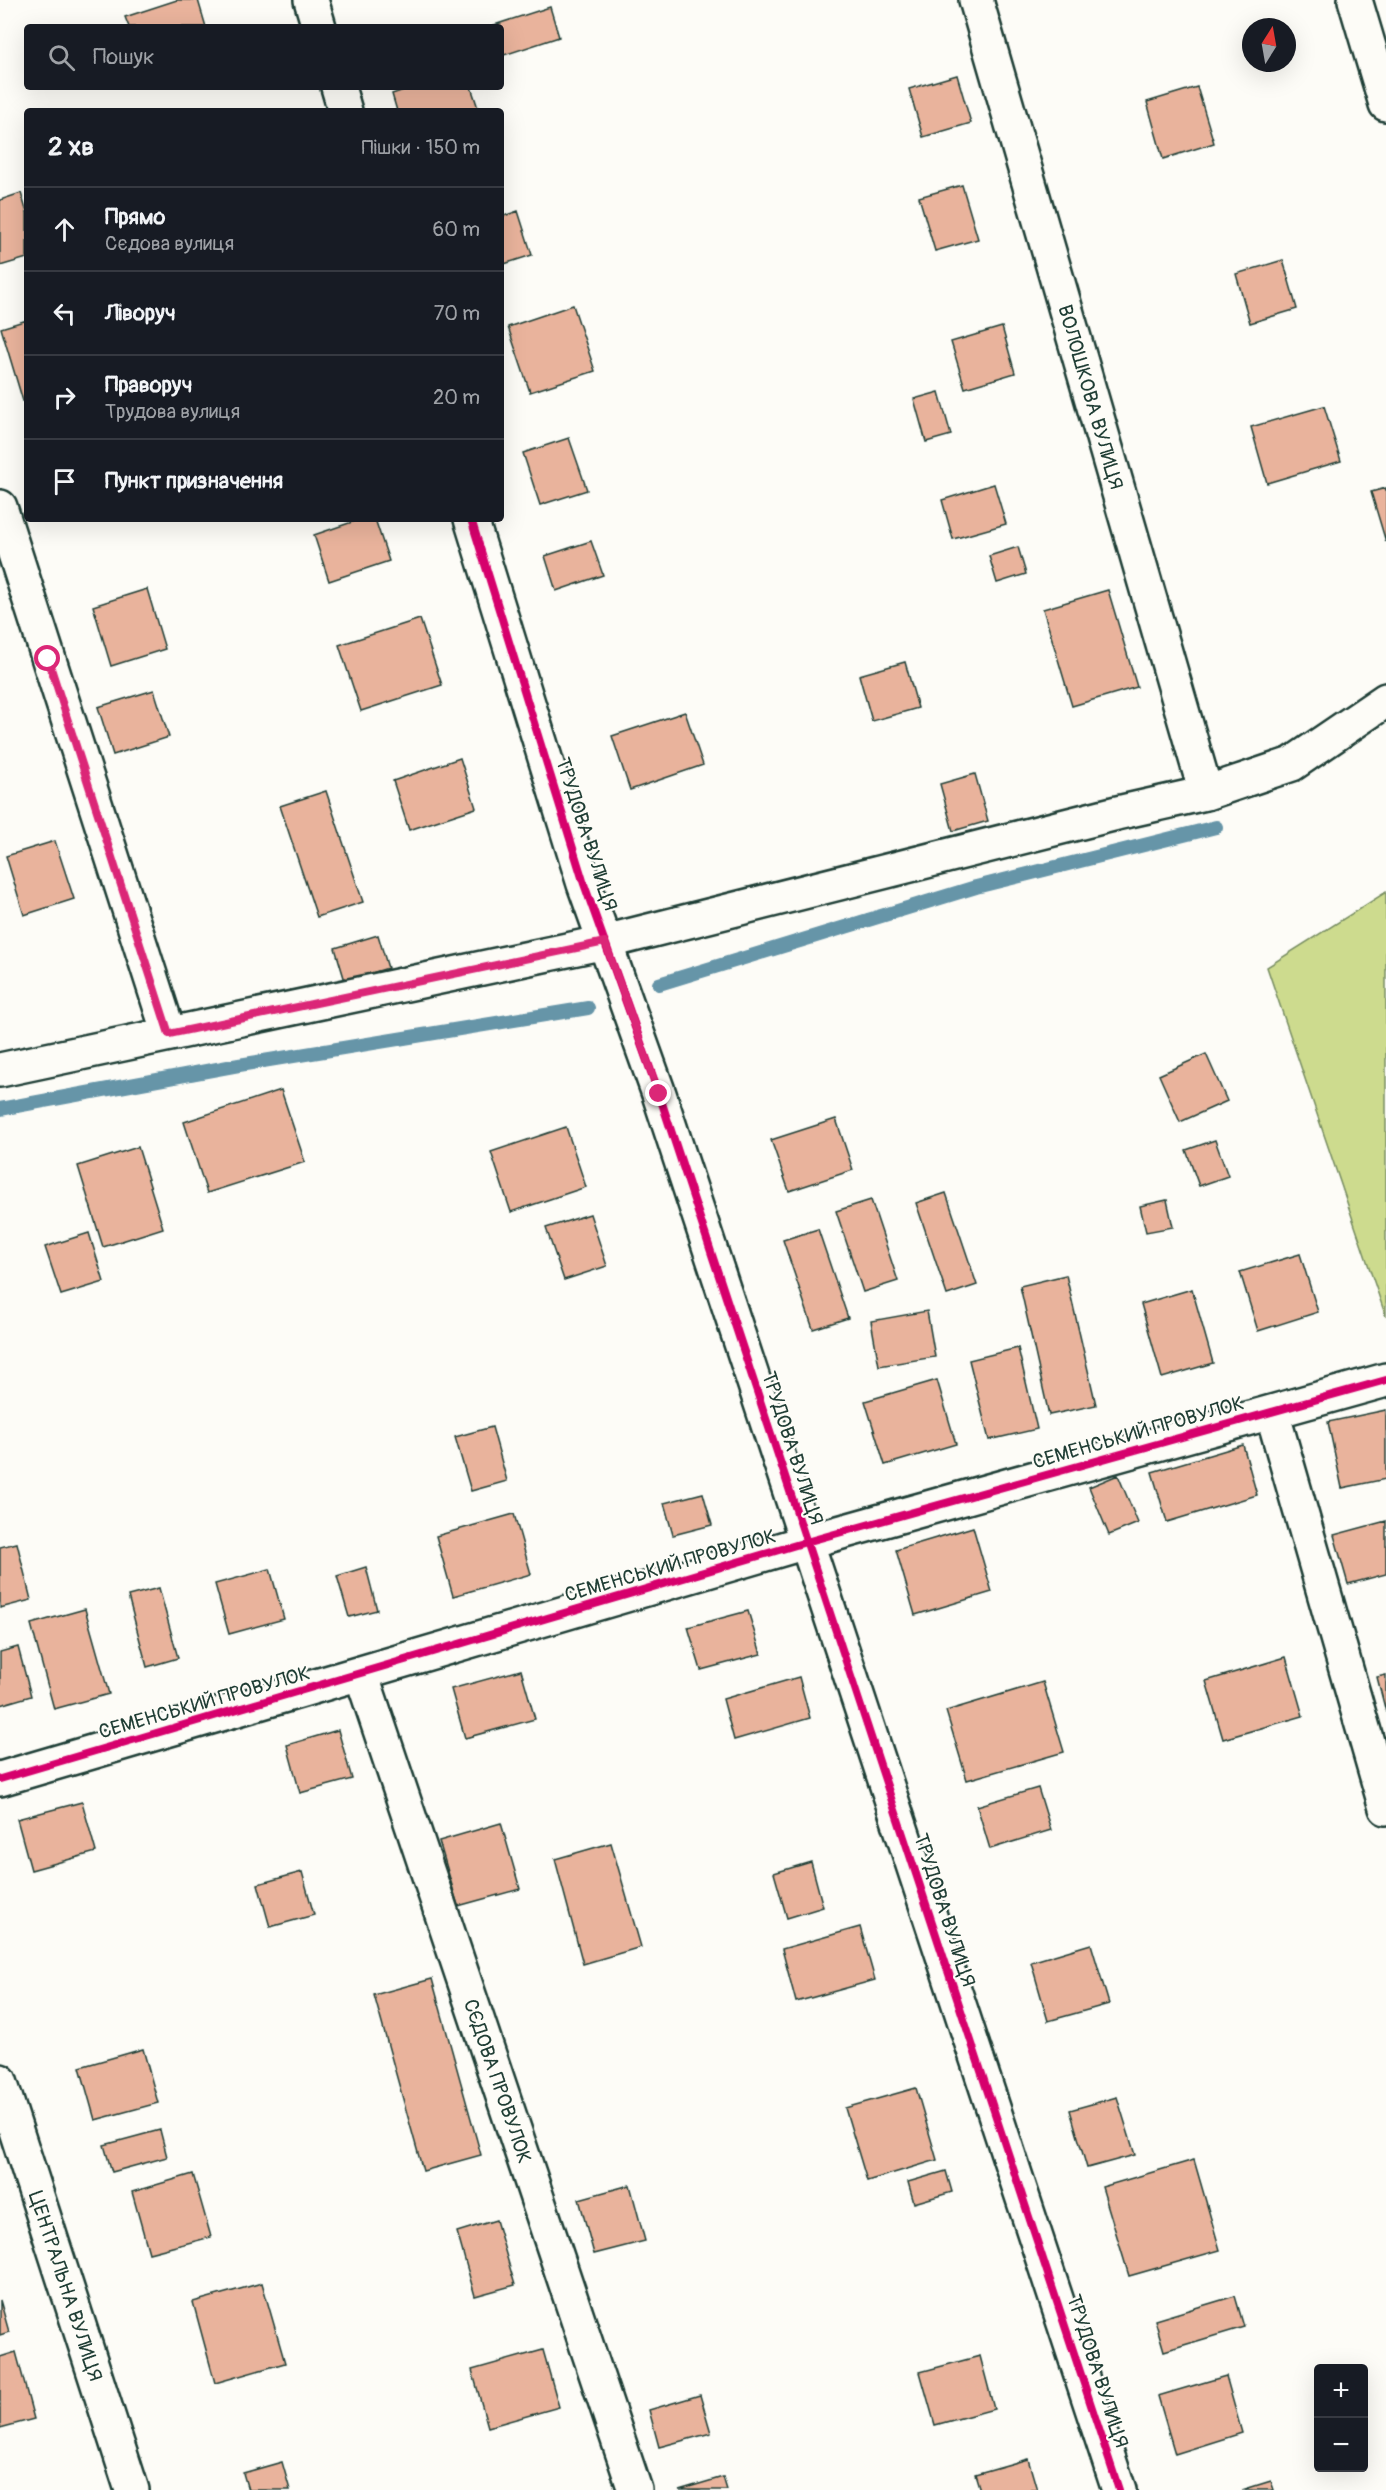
<!DOCTYPE html>
<html lang="uk">
<meta charset="utf-8">
<style>
body{margin:0;font-family:Pangolin,sans-serif;background:#242831;color:#f1f3f6}
.controls{position:absolute;right:18px;bottom:18px;display:grid;overflow:hidden;border-radius:6px;box-shadow:0 6px 24px #0002}
.controls button{width:54px;height:54px;display:grid;place-items:center;padding:0;border:0;border-bottom:2px solid #363941;background:#171b24;color:#f1f3f6;font:30px sans-serif}
.compass{position:absolute;left:1242px;top:18px;width:54px;height:54px;border-radius:50%;background:#171b24;box-shadow:0 6px 24px #0002;rotate:11deg}
.stop{position:absolute;width:18px;height:18px;margin:-14px;border:4px solid #db2777;border-radius:50%;background:#fff}
.stop.end{background:#db2777;border-color:#fff;box-shadow:0 2px 6px #0008}
.list{margin:0;padding:0;list-style:none}
h2{display:flex;justify-content:space-between;align-items:center;height:78px;margin:0;padding:0 24px;font-size:26px}
h2 small{font-size:20px;font-weight:400;color:#9ea1a6}
.list li{display:grid;grid-template-columns:39px 1fr auto;gap:18px;align-items:center;box-sizing:border-box;height:84px;padding:0 24px;border-top:2px solid #363941}
.list b{display:block;font-size:22px;white-space:nowrap}
.list p{margin:0;font-size:20px;white-space:nowrap;color:#9ea1a6}
.list em{font-size:20px;font-style:normal;color:#9ea1a6}
.icon{flex:none;width:33px;height:33px;fill:none;stroke:currentColor;stroke-width:2;stroke-linecap:round;stroke-linejoin:round}
.map{position:relative;flex:none;width:1386px;height:2490px;overflow:hidden}
.search{position:absolute;background:#171b24;box-shadow:0 6px 24px #0002;left:24px;top:24px;width:480px;height:66px;display:flex;align-items:center;gap:15px;box-sizing:border-box;padding:0 21px;border-radius:6px;color:#9ea1a6;font-size:22px}
.panel{position:absolute;background:#171b24;box-shadow:0 6px 24px #0002;left:24px;top:108px;width:480px;height:414px;border-radius:6px}
.map>svg:first-child{display:block}
.green{fill:#cddb8e;stroke:#768c61;stroke-width:1.5}
.lines{fill:none;stroke-linecap:round;stroke-linejoin:round}
.stream{stroke:#6695a8;stroke-width:14}
.building{fill:#e9b39c;stroke:#1f3d34;stroke-width:1.5}
.minor-casing{stroke:#1f3d34;stroke-width:38}
.minor{stroke:#fdfcf7;stroke-width:33}
.cycleway-casing{stroke:#fdfcf7;stroke-width:11}
.cycleway{stroke:#d6006c;stroke-width:8}
.route{stroke:#db2777;stroke-width:8}
.labels{text-anchor:middle;stroke-width:4.5;stroke-linejoin:round;paint-order:stroke}
.street-label{font-size:20px;fill:#1f3d34;stroke:#fdfcf7}
</style>
<div class="map">
<svg width="1386" height="2490" viewBox="0 0 1386 2490">
<rect width="100%" height="100%" fill="#fdfcf7"/>
<filter id="ink" filterUnits="userSpaceOnUse"><feTurbulence type="fractalNoise" baseFrequency=".0167" numOctaves="2"/><feDisplacementMap in="SourceGraphic" scale="12" xChannelSelector="R" yChannelSelector="G"/><feConvolveMatrix kernelMatrix="1 2 1 2 8 2 1 2 1" color-interpolation-filters="sRGB"/></filter>
<g filter="url(#ink)">
<!-- green -->
<path class="green" d="M 1386,892 L 1386,1317 L 1267,967 Z"/>
<g class="lines">
<!-- stream -->
<path class="stream" d="M 659,984 L 976,887 L 1216,827
M 0,1109 L 239,1065 L 588,1008"/>
</g>
<!-- building -->
<path class="building" d="M 177,0 L 198,0 L 206,27 L 129,27 L 125,17 Z
M 550,7 L 559,37 L 501,56 L 501,27 L 488,27 Z
M 957,75 L 971,123 L 923,137 L 909,89 Z
M 413,87 L 471,87 L 479,111 L 397,111 L 392,94 Z
M 1197,87 L 1214,143 L 1163,159 L 1147,102 Z
M 962,185 L 978,239 L 935,251 L 919,197 Z
M 21,193 L 27,213 L 27,258 L 0,266 L 0,200 Z
M 518,211 L 532,255 L 501,265 L 501,217 Z
M 1283,260 L 1297,309 L 1250,323 L 1236,274 Z
M 573,305 L 595,371 L 530,392 L 508,327 Z
M 27,320 L 27,400 L 23,401 L 1,328 Z
M 1002,327 L 1015,373 L 965,388 L 951,342 Z
M 939,392 L 951,435 L 926,442 L 914,399 Z
M 1324,406 L 1341,461 L 1267,483 L 1251,427 Z
M 569,438 L 587,490 L 540,505 L 523,453 Z
M 994,484 L 1006,524 L 953,539 L 942,500 Z
M 1386,488 L 1386,542 L 1371,492 Z
M 361,519 L 375,519 L 389,561 L 329,581 L 314,535 Z
M 591,541 L 603,575 L 556,591 L 545,556 Z
M 1018,547 L 1026,574 L 997,583 L 989,556 Z
M 147,589 L 165,649 L 111,666 L 93,606 Z
M 1108,590 L 1137,687 L 1072,706 L 1043,609 Z
M 420,619 L 442,685 L 361,711 L 339,645 Z
M 905,662 L 918,708 L 872,721 L 859,675 Z
M 154,690 L 169,737 L 113,755 L 98,707 Z
M 685,712 L 703,765 L 630,790 L 612,736 Z
M 460,758 L 476,808 L 409,830 L 393,781 Z
M 975,774 L 988,821 L 953,831 L 940,784 Z
M 326,791 L 363,902 L 317,917 L 280,806 Z
M 55,841 L 74,899 L 24,915 L 6,856 Z
M 378,935 L 388,968 L 345,981 L 335,948 Z
M 1206,1054 L 1227,1101 L 1180,1122 L 1159,1075 Z
M 281,1090 L 305,1162 L 207,1193 L 184,1122 Z
M 836,1119 L 853,1170 L 789,1191 L 771,1140 Z
M 566,1127 L 586,1187 L 511,1212 L 491,1152 Z
M 1215,1140 L 1228,1176 L 1199,1186 L 1186,1150 Z
M 138,1147 L 163,1228 L 103,1247 L 78,1166 Z
M 946,1193 L 977,1285 L 947,1295 L 916,1203 Z
M 871,1200 L 898,1281 L 863,1292 L 836,1211 Z
M 1167,1200 L 1173,1227 L 1146,1232 L 1140,1206 Z
M 590,1214 L 607,1266 L 564,1280 L 546,1228 Z
M 818,1229 L 848,1318 L 813,1329 L 783,1240 Z
M 89,1233 L 104,1282 L 61,1295 L 45,1247 Z
M 1300,1254 L 1318,1312 L 1258,1331 L 1240,1272 Z
M 1066,1275 L 1096,1405 L 1049,1415 L 1020,1286 Z
M 1192,1289 L 1213,1363 L 1162,1378 L 1141,1304 Z
M 927,1311 L 935,1357 L 879,1366 L 871,1321 Z
M 1018,1348 L 1037,1429 L 989,1440 L 969,1360 Z
M 937,1380 L 956,1444 L 885,1465 L 865,1401 Z
M 1386,1410 L 1386,1479 L 1342,1488 L 1328,1422 Z
M 492,1427 L 507,1481 L 471,1491 L 455,1437 Z
M 1243,1445 L 1257,1495 L 1167,1522 L 1152,1472 Z
M 1118,1475 L 1138,1523 L 1109,1535 L 1089,1487 Z
M 703,1493 L 712,1525 L 673,1535 L 664,1503 Z
M 514,1514 L 531,1574 L 453,1596 L 436,1536 Z
M 1386,1521 L 1386,1574 L 1348,1584 L 1334,1535 Z
M 973,1527 L 992,1592 L 915,1615 L 896,1550 Z
M 17,1543 L 31,1600 L 0,1608 L 0,1547 Z
M 366,1567 L 377,1610 L 349,1617 L 337,1576 Z
M 270,1569 L 284,1619 L 229,1634 L 215,1584 Z
M 159,1588 L 178,1658 L 147,1667 L 128,1596 Z
M 85,1609 L 109,1694 L 54,1709 L 31,1624 Z
M 748,1611 L 761,1654 L 701,1670 L 688,1627 Z
M 18,1647 L 31,1696 L 0,1705 L 0,1652 Z
M 1286,1657 L 1303,1716 L 1223,1739 L 1206,1681 Z
M 521,1670 L 535,1719 L 465,1738 L 451,1689 Z
M 1386,1675 L 1386,1712 L 1377,1677 Z
M 799,1677 L 810,1718 L 734,1740 L 723,1699 Z
M 1043,1682 L 1064,1752 L 967,1780 L 946,1711 Z
M 338,1730 L 352,1779 L 300,1793 L 287,1745 Z
M 1038,1788 L 1051,1830 L 990,1849 L 977,1806 Z
M 82,1802 L 96,1852 L 31,1870 L 17,1819 Z
M 501,1823 L 520,1889 L 458,1906 L 439,1841 Z
M 611,1843 L 641,1947 L 583,1964 L 555,1859 Z
M 811,1862 L 823,1907 L 787,1918 L 774,1873 Z
M 302,1872 L 314,1915 L 270,1927 L 258,1884 Z
M 860,1927 L 875,1980 L 796,2002 L 782,1949 Z
M 1091,1944 L 1109,2004 L 1048,2021 L 1031,1962 Z
M 432,1979 L 481,2155 L 423,2171 L 374,1995 Z
M 143,2049 L 158,2103 L 95,2120 L 80,2067 Z
M 916,2088 L 937,2160 L 867,2181 L 845,2108 Z
M 1117,2097 L 1135,2155 L 1087,2168 L 1070,2110 Z
M 160,2130 L 167,2157 L 112,2172 L 104,2145 Z
M 1194,2160 L 1220,2250 L 1129,2276 L 1102,2187 Z
M 946,2171 L 952,2192 L 914,2203 L 908,2182 Z
M 193,2174 L 211,2237 L 149,2253 L 132,2192 Z
M 630,2185 L 645,2241 L 594,2254 L 579,2199 Z
M 496,2220 L 515,2285 L 475,2296 L 457,2232 Z
M 262,2283 L 285,2363 L 215,2383 L 193,2302 Z
M 1235,2296 L 1244,2327 L 1164,2351 L 1155,2320 Z
M 0,2300 L 9,2332 L 0,2335 Z
M 543,2350 L 559,2407 L 488,2427 L 472,2370 Z
M 16,2352 L 34,2419 L 0,2428 L 0,2357 Z
M 980,2356 L 994,2409 L 935,2425 L 920,2372 Z
M 1226,2376 L 1242,2433 L 1175,2454 L 1158,2396 Z
M 700,2395 L 711,2433 L 659,2447 L 649,2410 Z
M 1028,2459 L 1037,2490 L 980,2490 L 975,2474 Z
M 282,2462 L 290,2490 L 248,2490 L 243,2473 Z
M 723,2477 L 727,2490 L 679,2490 Z
M 1271,2481 L 1274,2490 L 1242,2490 Z"/>
<g class="lines">
<!-- minor casing -->
<g class="minor-casing">
<path id="minor" d="M 311,0 L 319,27
M 976,0 L 1206,793
M 1355,0 L 1386,104
M 338,87 L 345,111
M 0,507 L 169,1034
M 471,519 L 584,884 L 659,1094 L 1119,2490
M 0,1070 L 605,942 L 1117,813 L 1206,793 L 1292,764 L 1386,700
M 1272,1412 L 1386,1808
M 361,1673 L 635,2490
M 0,1779 L 806,1542 L 1386,1380
M 0,2081 L 132,2490"/>
</g>
<!-- minor -->
<use href="#minor" class="minor"/>
<!-- cycleway casing -->
<g class="cycleway-casing">
<path id="cycleway" d="M 471,519 L 584,884 L 659,1094 L 1119,2490
M 0,1779 L 806,1542 L 1386,1380"/>
</g>
<!-- cycleway -->
<use href="#cycleway" class="cycleway"/>
</g>
</g>
<g class="lines" filter="url(#ink)">
<!-- route -->
<path class="route" d="M 48,659 L 169,1034 L 605,942 L 659,1094"/>
</g>
<g class="labels">
<!-- street labels -->
<g class="street-label">
<text transform="translate(1091 397) rotate(74)" y="7">ВОЛОШКОВА ВУЛИЦЯ</text>
<text transform="translate(587 834) rotate(72)" y="7">ТРУДОВА ВУЛИЦЯ</text>
<text transform="translate(1138 1432) rotate(-16)" y="7">СЕМЕНСЬКИЙ ПРОВУЛОК</text>
<text transform="translate(793 1448) rotate(72)" y="7">ТРУДОВА ВУЛИЦЯ</text>
<text transform="translate(670 1565) rotate(-16)" y="7">СЕМЕНСЬКИЙ ПРОВУЛОК</text>
<text transform="translate(204 1702) rotate(-16)" y="7">СЕМЕНСЬКИЙ ПРОВУЛОК</text>
<text transform="translate(945 1910) rotate(72)" y="7">ТРУДОВА ВУЛИЦЯ</text>
<text transform="translate(498 2081) rotate(71)" y="7">СЄДОВА ПРОВУЛОК</text>
<text transform="translate(66 2286) rotate(72)" y="7">ЦЕНТРАЛЬНА ВУЛИЦЯ</text>
<text transform="translate(1098 2371) rotate(72)" y="7">ТРУДОВА ВУЛИЦЯ</text>
</g>
</g>
</svg>
<div class="controls">
<button>+</button>
<button>−</button>
</div>
<svg class="compass" viewBox="-18 -18 36 36"><path d="M0-13l5 13h-10z" fill="#e53935"/><path d="M0 13l5-13h-10z" fill="#9ea1a6"/></svg>
<div class="stop" style="left:48px;top:659px"></div>
<div class="stop end" style="left:659px;top:1094px"></div>
<div class="search"><svg class="icon" aria-label="search" viewBox="0 0 24 24"><circle cx="10" cy="10" r="6"/><path d="M15 15l6 6"/></svg>Пошук</div>
<section class="panel">
<h2>2 хв<small>Пішки · 150 m</small></h2>
<ul class="list">
<li><svg class="icon" aria-label="ahead" viewBox="0 0 24 24"><path d="M12 20V5M6 11l6-6 6 6"/></svg><div><b>Прямо</b><p>Сєдова вулиця</p></div><em>60 m</em></li>
<li><svg class="icon" aria-label="left" viewBox="0 0 24 24"><path d="M17 20v-9H6M10 6l-5 5 5 5"/></svg><div><b>Ліворуч</b></div><em>70 m</em></li>
<li><svg class="icon" aria-label="right" viewBox="0 0 24 24"><path d="M7 20v-9h11M14 6l5 5-5 5"/></svg><div><b>Праворуч</b><p>Трудова вулиця</p></div><em>20 m</em></li>
<li><svg class="icon" aria-label="arrive" viewBox="0 0 24 24"><path d="M6 21V4h12l-3 4 3 4H6"/></svg><div><b>Пункт призначення</b></div></li>
</ul>
</section>
</div>
